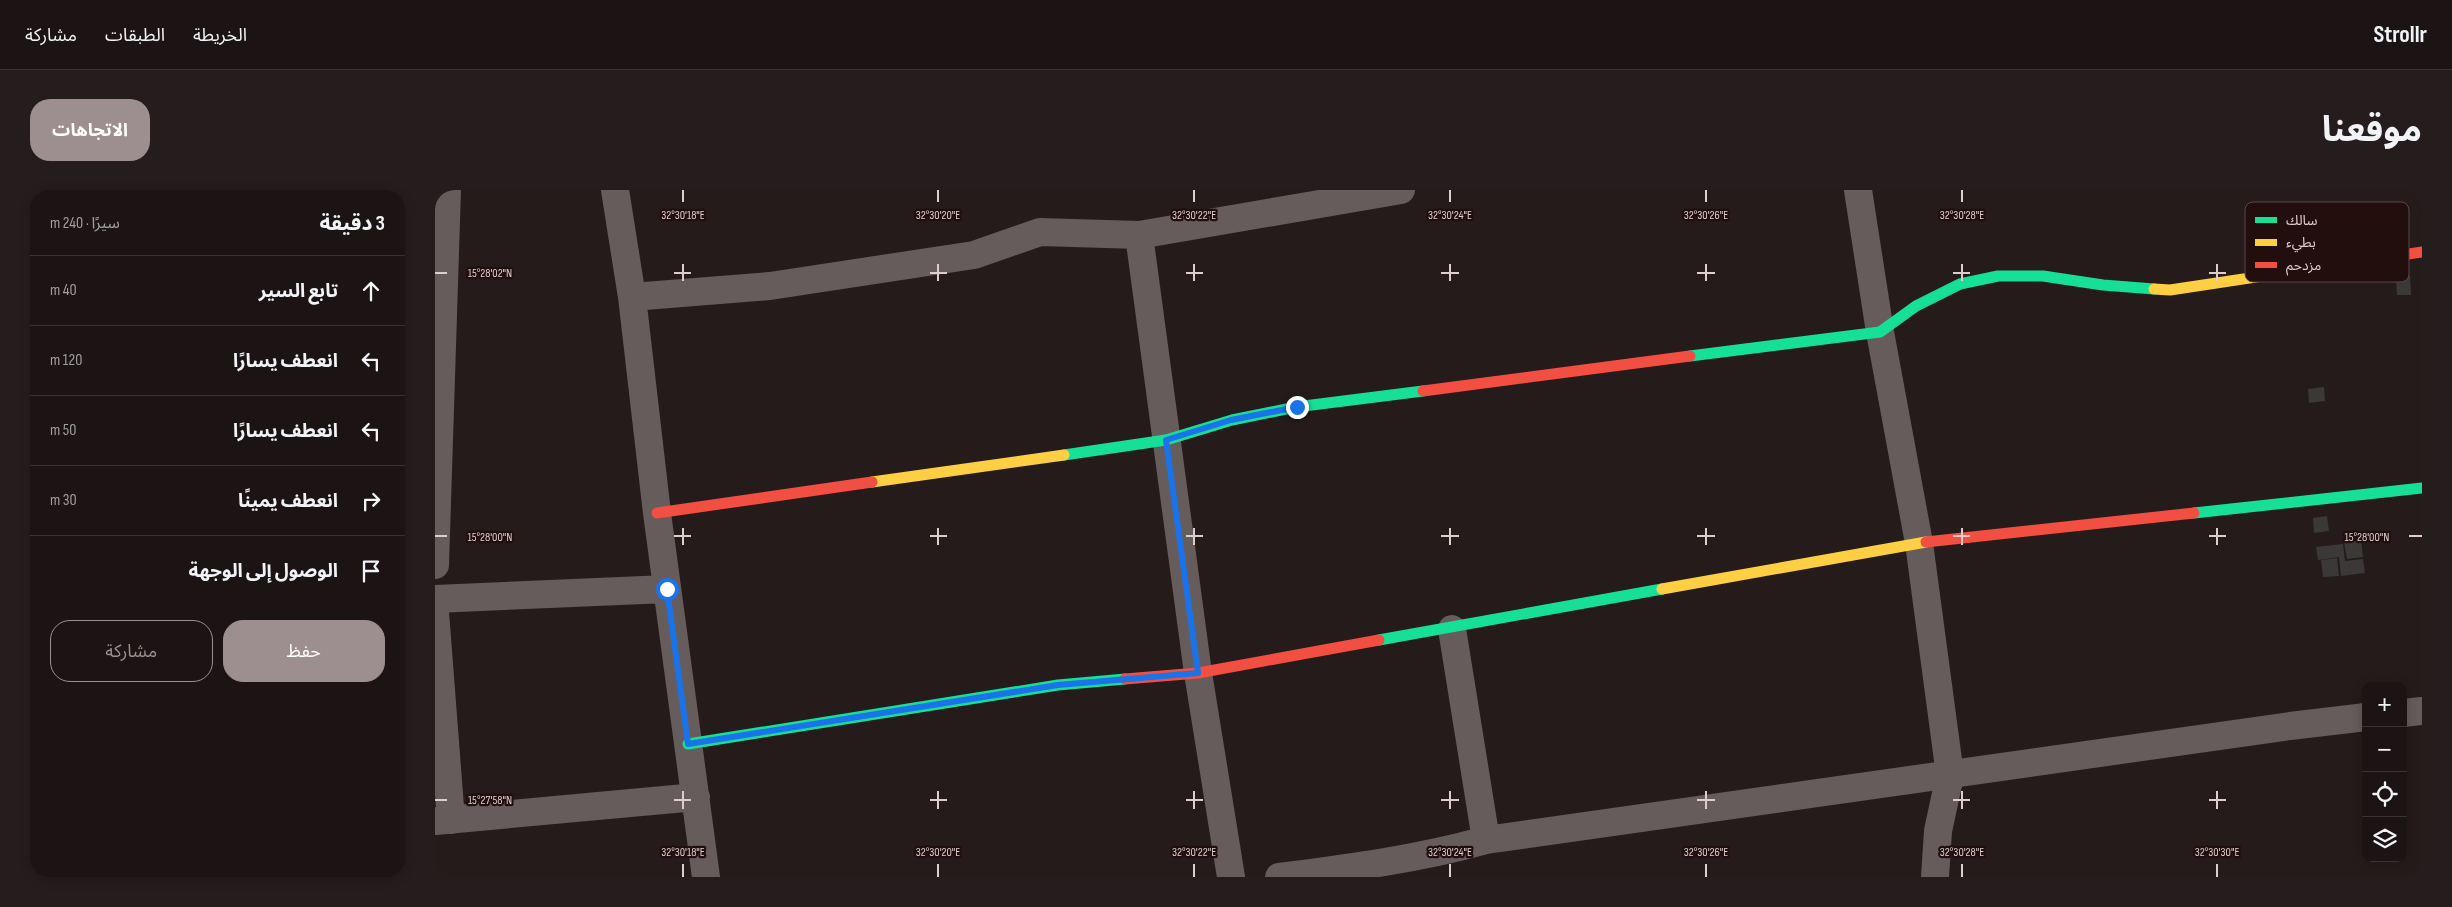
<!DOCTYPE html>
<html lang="ar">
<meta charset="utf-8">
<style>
body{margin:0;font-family:"Sofia Sans Condensed","Noto Sans Arabic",sans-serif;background:#251d1d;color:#f1f3f6;direction:rtl}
.controls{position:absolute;right:15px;bottom:15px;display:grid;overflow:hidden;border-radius:10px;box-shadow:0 2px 12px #0003}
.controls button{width:45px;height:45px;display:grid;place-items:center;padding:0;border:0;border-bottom:1px solid #3a3334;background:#1c1414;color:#f1f3f6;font:25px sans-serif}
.stop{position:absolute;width:15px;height:15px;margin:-11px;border:4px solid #1a73e8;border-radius:50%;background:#fff}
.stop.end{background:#1a73e8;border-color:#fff;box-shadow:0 1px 5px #0008}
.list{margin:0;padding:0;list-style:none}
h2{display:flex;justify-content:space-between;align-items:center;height:65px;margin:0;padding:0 20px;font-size:21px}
h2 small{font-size:16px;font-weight:400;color:#a09ea0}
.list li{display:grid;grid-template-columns:32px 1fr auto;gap:15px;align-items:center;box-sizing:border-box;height:70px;padding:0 20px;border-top:1px solid #3a3334}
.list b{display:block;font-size:19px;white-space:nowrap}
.list em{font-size:16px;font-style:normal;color:#a09ea0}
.actions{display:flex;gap:10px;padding:15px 20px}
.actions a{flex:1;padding:11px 0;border:1px solid #9d8f8f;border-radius:20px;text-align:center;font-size:18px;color:#9d8f8f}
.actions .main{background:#9d8f8f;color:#fff}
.icon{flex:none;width:28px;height:28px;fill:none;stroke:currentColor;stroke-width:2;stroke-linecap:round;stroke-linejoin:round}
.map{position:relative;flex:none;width:1987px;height:687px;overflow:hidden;direction:ltr;border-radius:20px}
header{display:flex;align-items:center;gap:30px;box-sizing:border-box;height:70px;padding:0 25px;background:#1c1414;border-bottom:1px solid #3a3334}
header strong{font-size:24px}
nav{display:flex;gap:28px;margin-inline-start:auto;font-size:18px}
.intro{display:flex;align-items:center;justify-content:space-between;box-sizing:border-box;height:120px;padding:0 30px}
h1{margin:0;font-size:35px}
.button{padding:12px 22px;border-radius:20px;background:#9d8f8f;color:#fff;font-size:18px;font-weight:700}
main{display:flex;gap:30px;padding:0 30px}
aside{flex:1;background:#1c1414;border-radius:20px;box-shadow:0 2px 12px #0003}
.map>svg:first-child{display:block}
.building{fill:#3b3938}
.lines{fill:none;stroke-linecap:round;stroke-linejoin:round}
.street{stroke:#665c5c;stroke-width:28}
.fast{stroke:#16e098;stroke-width:11}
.slow{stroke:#ffcf43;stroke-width:11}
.jam{stroke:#f24e42;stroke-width:11}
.route{stroke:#1a73e8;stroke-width:6}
.ticks{fill:none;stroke:#ddcecd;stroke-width:2}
.key{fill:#210e0d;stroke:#594847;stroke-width:1}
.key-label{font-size:14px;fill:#ddcecd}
.ticks-label{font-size:12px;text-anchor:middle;fill:#ddcecd;stroke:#210e0d;stroke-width:4.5;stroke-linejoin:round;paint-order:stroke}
</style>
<header>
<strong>Strollr</strong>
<nav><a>الخريطة</a><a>الطبقات</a><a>مشاركة</a></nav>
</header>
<div class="intro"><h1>موقعنا</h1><a class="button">الاتجاهات</a></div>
<main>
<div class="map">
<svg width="1987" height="687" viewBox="0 0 1987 687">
<rect width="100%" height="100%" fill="#261b1b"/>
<!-- building -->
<path class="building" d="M 1975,86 L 1976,105 L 1962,105 L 1961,87 Z
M 1889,197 L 1890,211 L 1874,213 L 1873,199 Z
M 1892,326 L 1894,341 L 1879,343 L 1878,328 Z
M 1926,350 L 1928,367 L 1912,369 L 1909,352 Z
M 1908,354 L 1910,371 L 1928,369 L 1930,383 L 1906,386 L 1904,367 L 1883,370 L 1881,357 Z
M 1902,368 L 1904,386 L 1888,387 L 1886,370 Z"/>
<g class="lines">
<!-- street -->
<path class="street" d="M 180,0 L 197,107 L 222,323 L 271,687
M 1423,0 L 1445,142 L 1484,353 L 1515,585 L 1503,641 L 1500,687
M 704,45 L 763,483 L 796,687
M 197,107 L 335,96 L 539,65 L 605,42 L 704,45 L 966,0
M 0,375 L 12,0
M 0,409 L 232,399
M 0,422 L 16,630
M 1017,439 L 1051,650
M 1968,523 L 1987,521
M 0,631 L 261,607
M 844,687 C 914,678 983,669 1051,650 L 1855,536 L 1931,527"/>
<!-- fast -->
<path class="fast" d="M 1255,166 L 1445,142 L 1481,116 L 1525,94 L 1563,86 L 1608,86 L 1668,95 L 1719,99
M 629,265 L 731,250 L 797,230 L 861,217 L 988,201
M 1759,323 L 1987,298
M 944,450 L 1227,399
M 253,554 L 623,495 L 690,489"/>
<!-- slow -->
<path class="slow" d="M 1719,99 L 1735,100 L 1914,73
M 437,292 L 629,265
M 1227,399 L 1491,352"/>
<!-- jam -->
<path class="jam" d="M 1914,73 L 1987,62
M 988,201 L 1255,166
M 222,323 L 437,292
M 1491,352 L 1759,323
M 690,489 L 763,483 L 944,450"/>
</g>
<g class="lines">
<!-- route -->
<path class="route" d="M 232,399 L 253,554 L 623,495 L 763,483 L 731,250 L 796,230 L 862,217"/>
</g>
<!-- ticks -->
<path class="ticks" d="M 248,0 L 248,12M 503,0 L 503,12M 759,0 L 759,12M 1015,0 L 1015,12M 1271,0 L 1271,12M 1527,0 L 1527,12M 248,74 L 248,91M 503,74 L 503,91M 759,74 L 759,91M 1015,74 L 1015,91M 1271,74 L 1271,91M 1527,74 L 1527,91M 1782,74 L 1782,91M 0,83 L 12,83M 239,83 L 256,83M 495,83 L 512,83M 751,83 L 768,83M 1006,83 L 1024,83M 1262,83 L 1280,83M 1518,83 L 1535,83M 1774,83 L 1791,83M 248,338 L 248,355M 503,338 L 503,355M 759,338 L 759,355M 1015,338 L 1015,355M 1271,338 L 1271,355M 1527,338 L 1527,355M 1782,338 L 1782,355M 0,346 L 12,346M 239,346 L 256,346M 495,346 L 512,346M 751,346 L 768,346M 1006,346 L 1024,346M 1262,346 L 1280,346M 1518,346 L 1535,346M 1774,346 L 1791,346M 1974,346 L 1987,346M 248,601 L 248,619M 503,601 L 503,619M 759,601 L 759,619M 1015,601 L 1015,619M 1271,601 L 1271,619M 1527,601 L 1527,619M 1782,601 L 1782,619M 0,610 L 12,610M 239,610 L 256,610M 495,610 L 512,610M 751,610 L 768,610M 1006,610 L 1024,610M 1262,610 L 1280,610M 1518,610 L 1535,610M 1774,610 L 1791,610M 248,674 L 248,687M 503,674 L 503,687M 759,674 L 759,687M 1015,674 L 1015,687M 1271,674 L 1271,687M 1527,674 L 1527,687M 1782,674 L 1782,687"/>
<!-- legend -->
<rect x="1810" y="12" width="164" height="80" rx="8" class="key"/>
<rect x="1820" y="27" width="22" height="6" fill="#16e098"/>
<rect x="1820" y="49" width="22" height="7" fill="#ffcf43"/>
<rect x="1820" y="72" width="22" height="6" fill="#f24e42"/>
<g class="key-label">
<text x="1851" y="35">سالك</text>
<text x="1851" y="57">بطيء</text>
<text x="1851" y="80">مزدحم</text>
</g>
<g class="ticks-label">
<text x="248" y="29">32°30'18"E</text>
<text x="503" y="29">32°30'20"E</text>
<text x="759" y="29">32°30'22"E</text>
<text x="1015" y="29">32°30'24"E</text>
<text x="1271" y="29">32°30'26"E</text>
<text x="1527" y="29">32°30'28"E</text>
<text x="55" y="87">15°28'02"N</text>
<text x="55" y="351">15°28'00"N</text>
<text x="1932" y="351">15°28'00"N</text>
<text x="55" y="614">15°27'58"N</text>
<text x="248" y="666">32°30'18"E</text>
<text x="503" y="666">32°30'20"E</text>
<text x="759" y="666">32°30'22"E</text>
<text x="1015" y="666">32°30'24"E</text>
<text x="1271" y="666">32°30'26"E</text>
<text x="1527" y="666">32°30'28"E</text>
<text x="1782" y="666">32°30'30"E</text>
</g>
</svg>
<div class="controls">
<button>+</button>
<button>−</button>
<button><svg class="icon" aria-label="locate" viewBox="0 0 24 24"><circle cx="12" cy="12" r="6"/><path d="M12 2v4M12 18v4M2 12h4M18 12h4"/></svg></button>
<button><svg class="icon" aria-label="layers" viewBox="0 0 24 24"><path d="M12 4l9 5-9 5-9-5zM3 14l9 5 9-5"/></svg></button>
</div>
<div class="stop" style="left:232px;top:399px"></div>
<div class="stop end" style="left:862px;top:217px"></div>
</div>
<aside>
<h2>3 دقيقة<small>سيرًا · 240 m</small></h2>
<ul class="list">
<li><svg class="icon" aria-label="ahead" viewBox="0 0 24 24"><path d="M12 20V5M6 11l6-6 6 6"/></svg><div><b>تابع السير</b></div><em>40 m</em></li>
<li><svg class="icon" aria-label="left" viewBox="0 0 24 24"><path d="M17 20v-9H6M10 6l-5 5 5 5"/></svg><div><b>انعطف يسارًا</b></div><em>120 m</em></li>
<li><svg class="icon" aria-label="left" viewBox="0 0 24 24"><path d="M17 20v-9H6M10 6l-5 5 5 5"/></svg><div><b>انعطف يسارًا</b></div><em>50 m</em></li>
<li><svg class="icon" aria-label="right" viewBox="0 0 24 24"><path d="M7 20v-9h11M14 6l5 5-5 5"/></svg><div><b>انعطف يمينًا</b></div><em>30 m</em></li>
<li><svg class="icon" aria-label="arrive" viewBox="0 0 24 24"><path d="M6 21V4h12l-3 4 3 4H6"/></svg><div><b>الوصول إلى الوجهة</b></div></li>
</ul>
<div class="actions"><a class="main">حفظ</a><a>مشاركة</a></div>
</aside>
</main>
